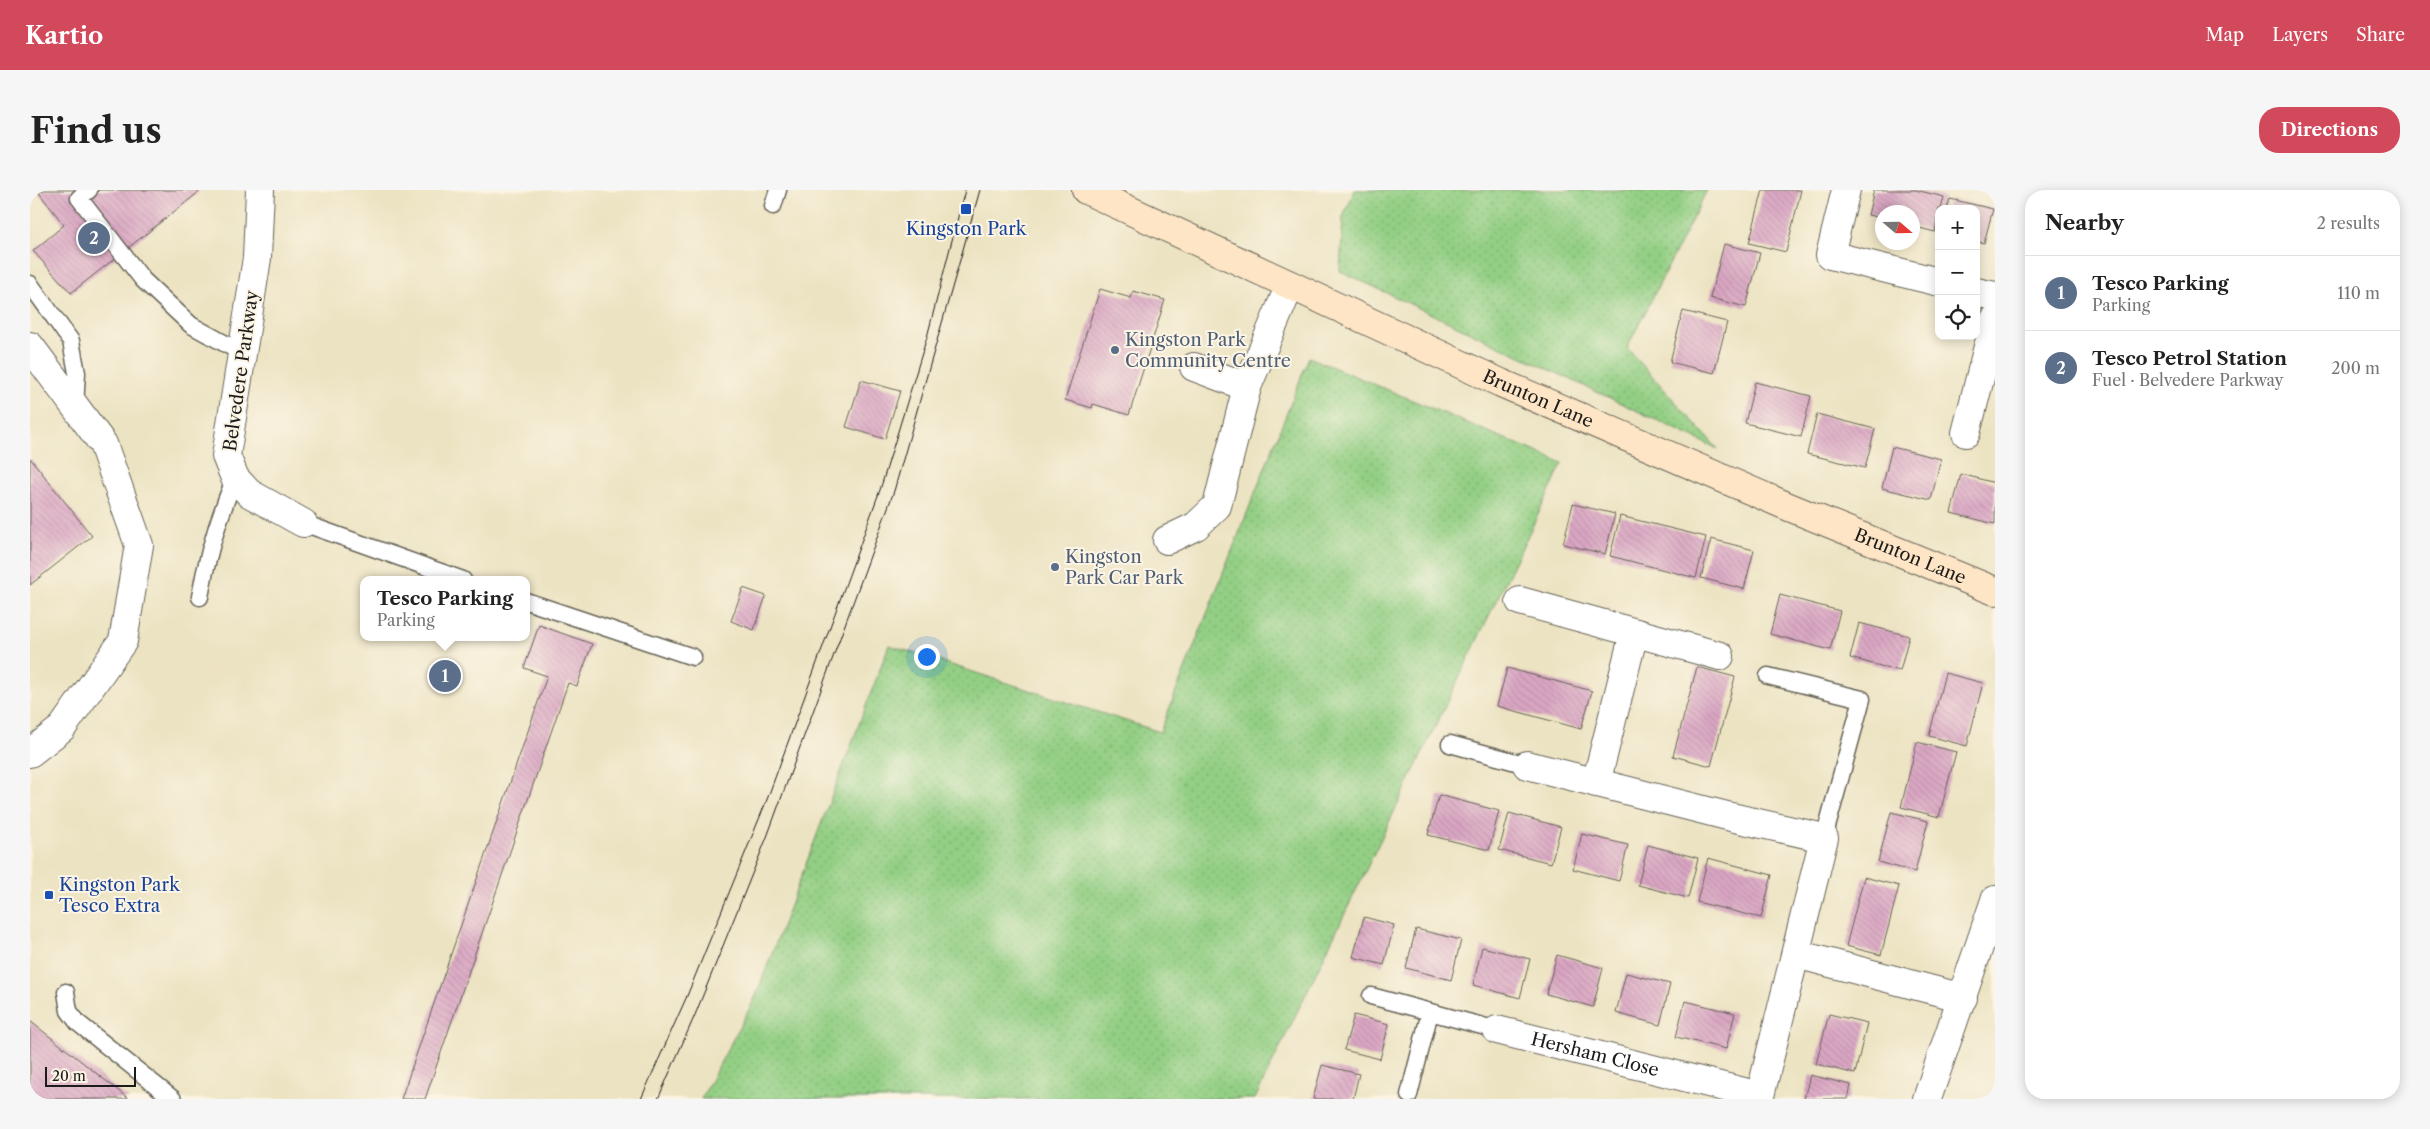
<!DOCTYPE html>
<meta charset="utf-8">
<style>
body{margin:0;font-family:"Libre Caslon Text",serif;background:#f6f6f6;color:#222}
.controls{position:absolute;right:15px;top:15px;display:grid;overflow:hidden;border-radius:10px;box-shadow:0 2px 12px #0003}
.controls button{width:45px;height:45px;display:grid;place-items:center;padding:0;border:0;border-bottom:1px solid #e0e0e0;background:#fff;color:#222;font:25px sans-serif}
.compass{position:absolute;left:1845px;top:15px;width:45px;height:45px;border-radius:50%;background:#fff;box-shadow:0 2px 12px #0003;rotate:110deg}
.scale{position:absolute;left:15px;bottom:12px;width:91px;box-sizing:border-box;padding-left:5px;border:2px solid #1c1c1c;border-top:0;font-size:14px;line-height:18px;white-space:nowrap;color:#1c1c1c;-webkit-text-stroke:4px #fcf5e5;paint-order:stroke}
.you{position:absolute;left:896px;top:466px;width:18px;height:18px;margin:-12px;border:4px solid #fff;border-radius:50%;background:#1a73e8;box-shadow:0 0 0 8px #1a73e833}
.badge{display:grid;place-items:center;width:32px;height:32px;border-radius:50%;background:#d1495b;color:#fff;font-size:16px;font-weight:700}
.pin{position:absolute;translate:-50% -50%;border:2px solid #fff;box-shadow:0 1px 5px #0006}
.popup{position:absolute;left:330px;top:386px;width:170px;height:65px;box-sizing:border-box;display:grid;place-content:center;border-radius:10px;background:#fff;filter:drop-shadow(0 1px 4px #0005);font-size:16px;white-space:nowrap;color:#767676}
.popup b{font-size:19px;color:#222}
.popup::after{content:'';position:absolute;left:50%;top:100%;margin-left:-10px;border:10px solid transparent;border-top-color:#fff}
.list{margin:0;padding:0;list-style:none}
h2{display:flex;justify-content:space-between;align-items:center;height:65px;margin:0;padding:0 20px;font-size:21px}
h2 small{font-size:16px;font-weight:400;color:#767676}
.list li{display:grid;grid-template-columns:32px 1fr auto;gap:15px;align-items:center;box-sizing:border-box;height:75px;padding:0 20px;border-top:1px solid #e0e0e0}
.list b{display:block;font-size:19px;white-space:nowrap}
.list p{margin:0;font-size:16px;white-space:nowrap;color:#767676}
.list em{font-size:16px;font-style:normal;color:#767676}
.icon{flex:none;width:28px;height:28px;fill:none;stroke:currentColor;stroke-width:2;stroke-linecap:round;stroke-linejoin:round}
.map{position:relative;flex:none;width:1965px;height:909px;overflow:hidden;border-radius:20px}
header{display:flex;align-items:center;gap:30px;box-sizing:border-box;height:70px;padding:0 25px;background:#d1495b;color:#fff}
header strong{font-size:24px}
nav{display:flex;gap:28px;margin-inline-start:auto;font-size:18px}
.intro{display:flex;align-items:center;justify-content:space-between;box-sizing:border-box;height:120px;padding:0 30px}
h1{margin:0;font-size:35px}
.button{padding:12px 22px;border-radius:20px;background:#d1495b;color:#fff;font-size:18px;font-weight:700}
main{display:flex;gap:30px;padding:0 30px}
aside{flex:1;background:#fff;border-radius:20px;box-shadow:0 2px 12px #0003}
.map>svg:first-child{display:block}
.grass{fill:url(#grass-dots);stroke:#587650}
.building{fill:url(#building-back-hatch)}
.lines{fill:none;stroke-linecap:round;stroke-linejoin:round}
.lane-casing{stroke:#656256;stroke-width:19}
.street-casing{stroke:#656256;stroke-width:30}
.secondary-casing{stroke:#656256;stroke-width:30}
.lane{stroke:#fff;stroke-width:16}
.street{stroke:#fff;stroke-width:28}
.secondary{stroke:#fde5c5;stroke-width:28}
.tram{stroke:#1c1c1c;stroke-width:1}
.transit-dot{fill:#1a4fb4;stroke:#fcf5e5;stroke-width:2}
.service-dot{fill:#5c6f8a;stroke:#fcf5e5;stroke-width:2}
.labels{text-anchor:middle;stroke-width:4;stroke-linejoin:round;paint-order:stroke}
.transit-label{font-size:18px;fill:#164399;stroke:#fcf5e5}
.service-label{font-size:18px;fill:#4e5e75;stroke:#fcf5e5;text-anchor:start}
.street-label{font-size:18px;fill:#1c1c1c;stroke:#fcf5e5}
</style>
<header>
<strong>Kartio</strong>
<nav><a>Map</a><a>Layers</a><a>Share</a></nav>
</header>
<div class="intro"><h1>Find us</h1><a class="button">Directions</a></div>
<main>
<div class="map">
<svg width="1965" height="909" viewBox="0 0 1965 909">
<defs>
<pattern id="grass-dots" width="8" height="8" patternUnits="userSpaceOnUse" patternTransform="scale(1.25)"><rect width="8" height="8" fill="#93cf84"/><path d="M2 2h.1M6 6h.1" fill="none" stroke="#7eb171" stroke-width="1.8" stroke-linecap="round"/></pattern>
<pattern id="building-back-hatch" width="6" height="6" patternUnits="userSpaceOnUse" patternTransform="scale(1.25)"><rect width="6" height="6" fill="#daa6c3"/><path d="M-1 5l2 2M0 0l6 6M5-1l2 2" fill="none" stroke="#ba8ea7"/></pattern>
</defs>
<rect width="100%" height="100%" fill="#fcf5e5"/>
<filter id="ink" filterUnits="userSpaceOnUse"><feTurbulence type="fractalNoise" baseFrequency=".02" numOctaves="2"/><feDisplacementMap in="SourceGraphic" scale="10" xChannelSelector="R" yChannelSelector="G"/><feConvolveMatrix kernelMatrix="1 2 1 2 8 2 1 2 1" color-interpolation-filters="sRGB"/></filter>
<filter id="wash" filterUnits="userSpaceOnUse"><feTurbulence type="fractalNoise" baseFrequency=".0096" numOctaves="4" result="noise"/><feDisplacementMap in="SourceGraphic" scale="20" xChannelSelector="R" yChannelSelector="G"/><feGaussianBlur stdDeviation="1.12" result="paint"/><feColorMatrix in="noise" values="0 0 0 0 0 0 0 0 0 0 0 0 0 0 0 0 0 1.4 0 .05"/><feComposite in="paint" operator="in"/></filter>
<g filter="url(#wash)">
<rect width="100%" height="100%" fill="#ece3c2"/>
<!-- grass -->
<path class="grass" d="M 1325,0 L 1677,0 L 1597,158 L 1688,259 L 1310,81 L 1313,27 Z
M 1279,167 L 1533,273 L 1225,909 L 671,909 L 725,808 L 859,455 L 1130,542 Z"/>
<g id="blocks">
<!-- building -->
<path class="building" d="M 13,0 L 168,0 L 169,2 L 41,103 L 3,61 L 34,35 L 9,3 Z
M 1733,0 L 1771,0 L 1756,62 L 1719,53 Z
M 1844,0 L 1886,0 L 1914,7 L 1911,19 L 1909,19 L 1905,42 L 1882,36 L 1882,22 L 1852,22 L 1852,28 L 1838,25 Z
M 1920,9 L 1963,19 L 1954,53 L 1946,51 L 1946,19 L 1917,19 Z
M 1694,54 L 1730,63 L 1716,117 L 1680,108 Z
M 1070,99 L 1101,108 L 1103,101 L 1135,110 L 1099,225 L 1063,214 L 1062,218 L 1035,210 Z
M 1653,121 L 1697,132 L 1684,183 L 1640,172 Z
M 831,190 L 870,201 L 855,249 L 816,237 Z
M 1725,192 L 1781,206 L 1771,247 L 1715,233 Z
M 1787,224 L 1845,239 L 1835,278 L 1777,264 Z
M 1862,257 L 1911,269 L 1901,310 L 1852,298 Z
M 0,268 L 62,346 L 0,395 Z
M 1931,284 L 1965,293 L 1965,334 L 1921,323 Z
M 1543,314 L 1585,324 L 1575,364 L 1533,354 Z
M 1590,326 L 1676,347 L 1666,388 L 1580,366 Z
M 1681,349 L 1724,360 L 1714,399 L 1671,388 Z
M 713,398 L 736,406 L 724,440 L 701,431 Z
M 1750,405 L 1810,421 L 1800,460 L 1740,444 Z
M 1829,433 L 1879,446 L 1870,481 L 1820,468 Z
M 509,435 L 562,454 L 547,496 L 538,493 L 395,909 L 371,909 L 517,486 L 494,478 Z
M 1667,477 L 1705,487 L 1681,576 L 1643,566 Z
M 1477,478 L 1562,501 L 1551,539 L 1467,516 Z
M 1915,483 L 1953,493 L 1937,556 L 1899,546 Z
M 1887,552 L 1926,562 L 1909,627 L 1871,617 Z
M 1409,605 L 1469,621 L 1459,660 L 1398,645 Z
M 1861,622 L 1898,631 L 1885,682 L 1848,672 Z
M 1479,623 L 1531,637 L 1521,673 L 1469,660 Z
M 1552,644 L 1598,655 L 1589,691 L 1543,679 Z
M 1618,655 L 1668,668 L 1658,708 L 1608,695 Z
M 1678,668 L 1742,685 L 1731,728 L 1667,712 Z
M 1834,687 L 1869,696 L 1851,765 L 1816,756 Z
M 1334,727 L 1364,735 L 1354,775 L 1323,767 Z
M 1386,739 L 1431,750 L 1421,790 L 1376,778 Z
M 1452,757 L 1500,769 L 1490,808 L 1443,795 Z
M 1527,765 L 1573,778 L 1563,817 L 1516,804 Z
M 1596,783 L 1640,794 L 1630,835 L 1586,823 Z
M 1655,811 L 1705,823 L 1696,859 L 1646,847 Z
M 1799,824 L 1837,833 L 1825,884 L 1786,874 Z
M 1324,825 L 1359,834 L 1350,869 L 1314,860 Z
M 0,831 L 99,909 L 0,909 Z
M 1292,875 L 1329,884 L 1323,909 L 1283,909 Z
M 1780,885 L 1821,895 L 1818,909 L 1774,909 Z"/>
</g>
</g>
<g filter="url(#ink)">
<use href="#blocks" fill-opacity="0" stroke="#656256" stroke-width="1"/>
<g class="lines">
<!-- lane casing -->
<g class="lane-casing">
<path id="lane" d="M 59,0 L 49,8 L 113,90 L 161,135 L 214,164
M 743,16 L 748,0
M 0,94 L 41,151 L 47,183 L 45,216
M 273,333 L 433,390
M 170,407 C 177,365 189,326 205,288
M 496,411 L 663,467
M 1738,486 L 1832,509 L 1794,648
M 1420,554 L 1497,575
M 36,802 L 39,821 L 48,833 L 143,909
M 1341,806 L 1467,840
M 1379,905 L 1400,822"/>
</g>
<!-- street casing -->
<g class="street-casing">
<g id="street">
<path d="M 230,0 L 227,68 L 196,266 L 205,288 L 219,303 L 273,333"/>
<path d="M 1816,0 L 1800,65 L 1909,92"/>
<path d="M 1946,102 L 1965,106"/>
<path d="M 0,156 L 73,254 L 109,355 L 93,451 L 32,538 L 0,563"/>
<path d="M 1164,177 L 1217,197"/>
<path d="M 1936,243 L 1965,129"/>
<path d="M 1137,350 L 1166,336 L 1187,316 L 1217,197 L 1260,95"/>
<path d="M 1490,411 L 1690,466"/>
<path d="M 1566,593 L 1604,443"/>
<path d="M 1766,764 L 1933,808"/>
<path id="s1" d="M 1467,840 L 1730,906 L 1794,648 L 1701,627 L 1497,575"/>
<path d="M 1897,909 L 1965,710"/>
</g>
</g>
<!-- secondary casing -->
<g class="secondary-casing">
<g id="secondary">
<path id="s2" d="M 1056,0 L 1471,193 L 1759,317 L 1965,401"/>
</g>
</g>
<!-- lane -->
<use href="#lane" class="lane"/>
<!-- street -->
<use href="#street" class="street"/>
<!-- secondary -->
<use href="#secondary" class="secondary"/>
<!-- tram -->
<path class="tram" d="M 611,909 L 657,806 L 738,607 L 850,300 L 897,147 L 935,0
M 628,909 L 665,825 L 737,647 L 864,301 L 950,0"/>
</g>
</g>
<!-- markers -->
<g class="transit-dot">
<rect x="930" y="13" width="12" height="12" rx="2.5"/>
<rect x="14" y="700" width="10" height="10" rx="2.5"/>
</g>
<g class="service-dot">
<circle cx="1085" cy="160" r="5"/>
<circle cx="1025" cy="377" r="5"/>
</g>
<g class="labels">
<!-- transit labels -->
<g class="transit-label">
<text x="936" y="45">Kingston Park</text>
<text x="29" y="701" text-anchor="start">Kingston Park<tspan x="29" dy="21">Tesco Extra</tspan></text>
</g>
<!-- service labels -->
<g class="service-label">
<text x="1095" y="156">Kingston Park<tspan x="1095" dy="21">Community Centre</tspan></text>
<text x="1035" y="373">Kingston<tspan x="1035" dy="21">Park Car Park</tspan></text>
</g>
<!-- street labels -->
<g class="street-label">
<text transform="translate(211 181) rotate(-82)" y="6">Belvedere Parkway</text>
<text dy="6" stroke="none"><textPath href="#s2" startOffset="498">Brunton Lane</textPath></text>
<text dy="6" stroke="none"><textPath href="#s2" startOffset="902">Brunton Lane</textPath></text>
<text dy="6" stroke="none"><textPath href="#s1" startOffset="101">Hersham Close</textPath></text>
</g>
</g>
</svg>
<div class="controls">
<button>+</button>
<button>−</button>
<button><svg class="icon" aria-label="locate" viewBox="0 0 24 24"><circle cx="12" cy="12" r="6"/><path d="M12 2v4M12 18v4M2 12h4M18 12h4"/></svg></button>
</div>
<svg class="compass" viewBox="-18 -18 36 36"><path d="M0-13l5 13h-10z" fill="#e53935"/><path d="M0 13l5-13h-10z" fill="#767676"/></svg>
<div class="scale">20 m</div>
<div class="you"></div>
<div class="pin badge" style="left:415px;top:486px;background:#5c6f8a">1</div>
<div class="popup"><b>Tesco Parking</b>Parking</div>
<div class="pin badge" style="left:64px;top:48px;background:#5c6f8a">2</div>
</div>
<aside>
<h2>Nearby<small>2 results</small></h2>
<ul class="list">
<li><span class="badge" style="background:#5c6f8a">1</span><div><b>Tesco Parking</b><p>Parking</p></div><em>110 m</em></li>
<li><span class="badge" style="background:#5c6f8a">2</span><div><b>Tesco Petrol Station</b><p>Fuel · Belvedere Parkway</p></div><em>200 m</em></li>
</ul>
</aside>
</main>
